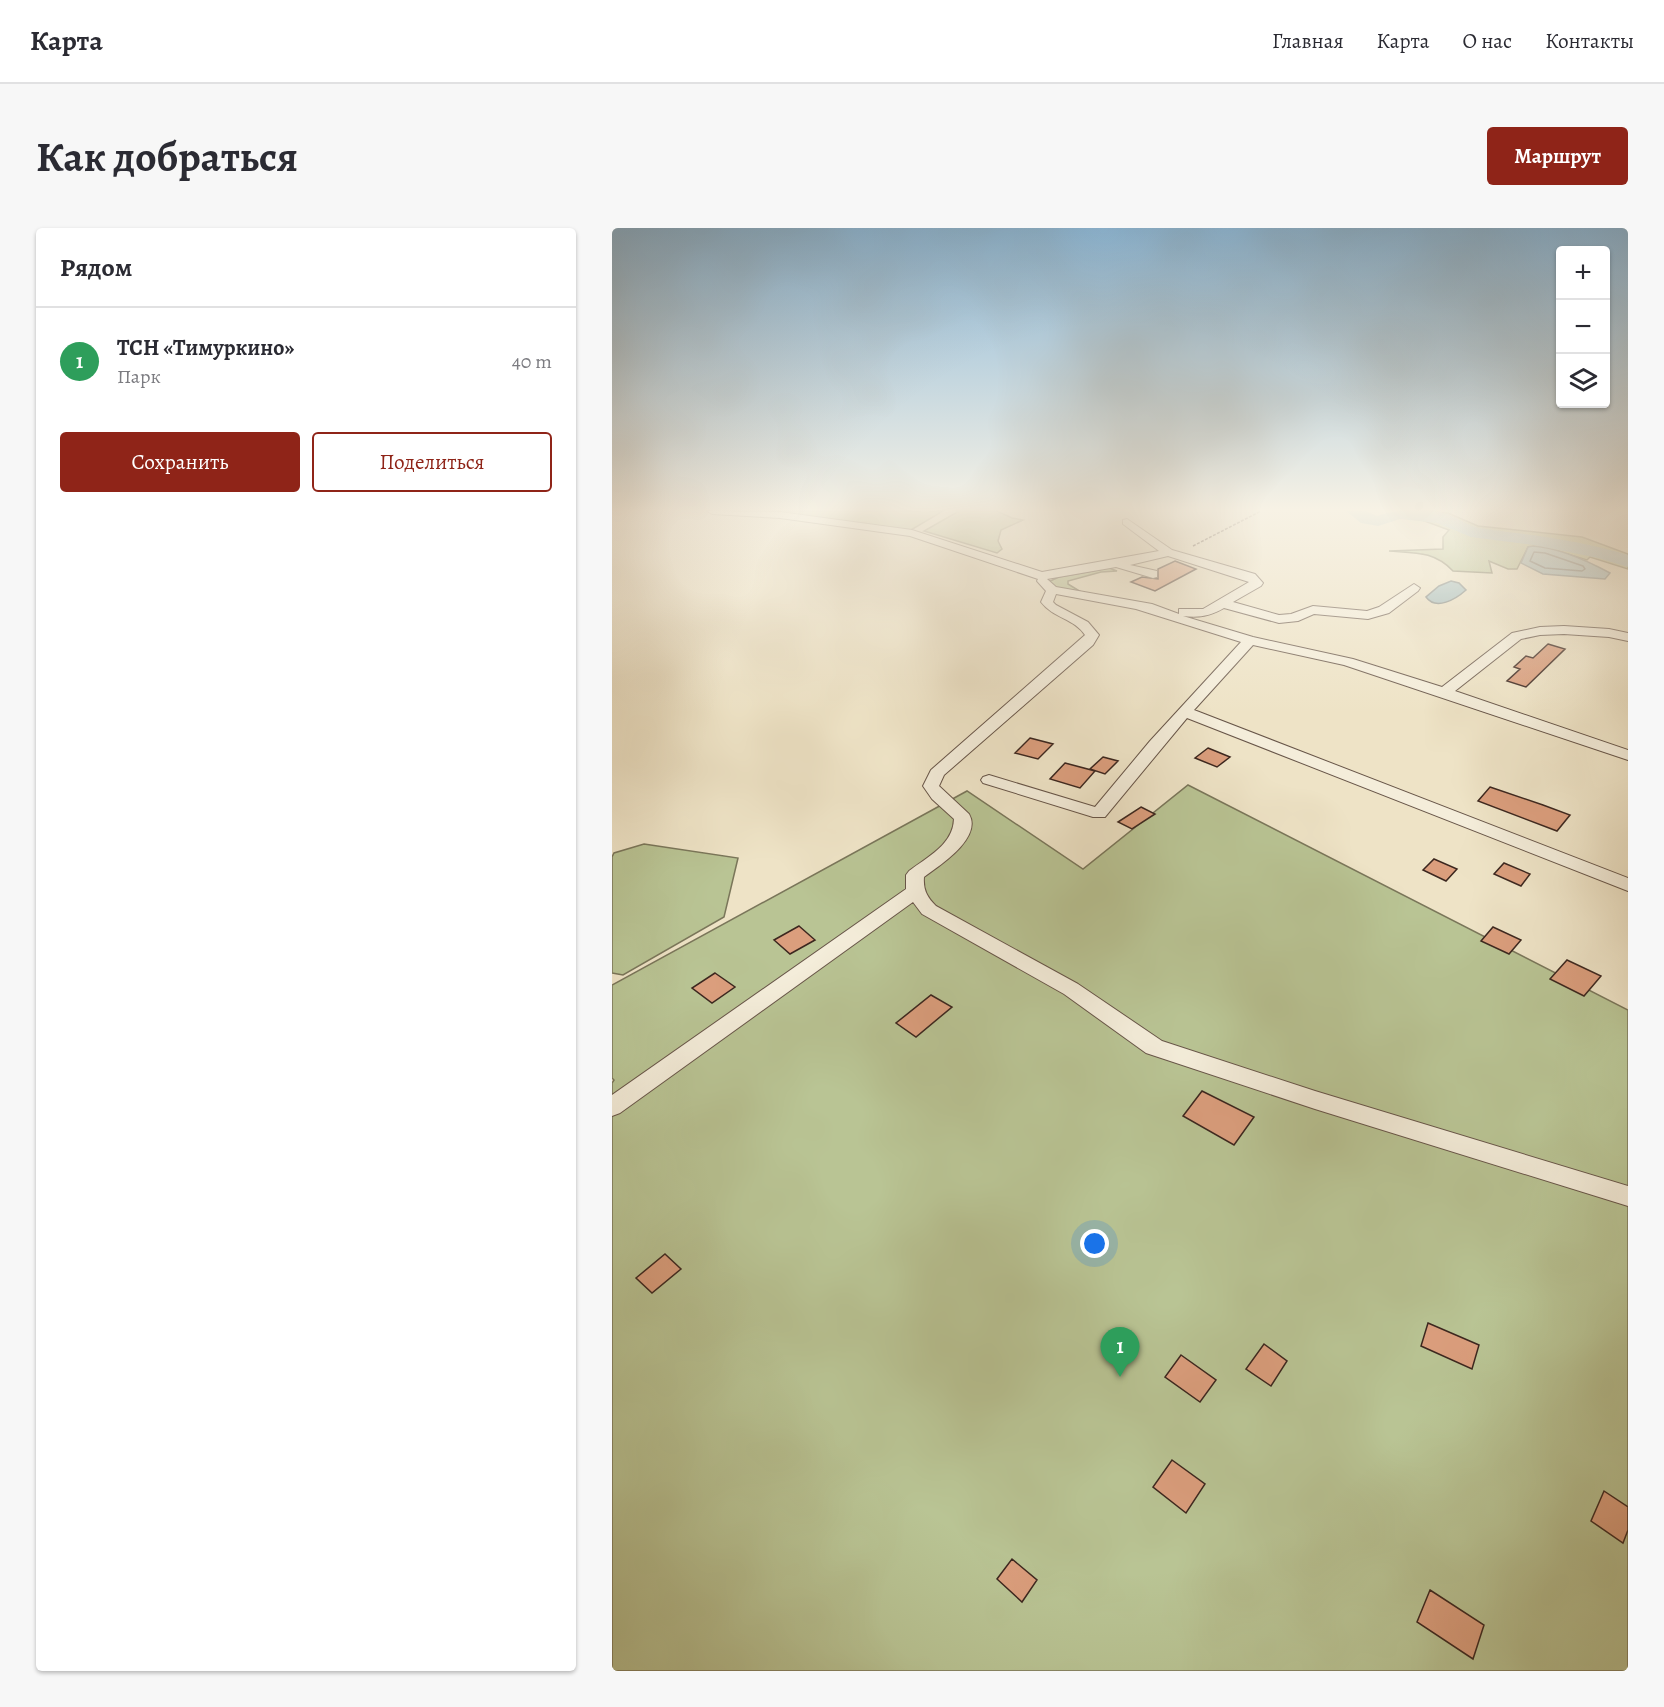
<!DOCTYPE html>
<html lang="ru">
<meta charset="utf-8">
<style>
body{margin:0;font-family:Alegreya,serif;background:#f7f7f7;color:#2b2b33}
.controls{position:absolute;right:18px;top:18px;display:grid;overflow:hidden;border-radius:6px;box-shadow:0 2px 4px #0004}
.controls button{width:54px;height:54px;display:grid;place-items:center;padding:0;border:0;border-bottom:2px solid #e1e1e2;background:#fff;color:#2b2b33;font:30px sans-serif}
.you{position:absolute;left:483px;top:1016px;width:21px;height:21px;margin:-15px;border:4px solid #fff;border-radius:50%;background:#1a73e8;box-shadow:0 0 0 9px #1a73e833}
.badge{display:grid;place-items:center;width:39px;height:39px;border-radius:50%;background:#8f2418;color:#fff;font-size:20px;font-weight:700}
.pin{position:absolute;translate:-50% -50px;filter:drop-shadow(0 2px 3px #0008)}
.pin::after{content:'';position:absolute;top:32px;width:21px;height:18px;background:inherit;clip-path:polygon(0 0,100% 0,50% 100%)}
.list{margin:0;padding:0;list-style:none}
h2{display:flex;justify-content:space-between;align-items:center;height:78px;margin:0;padding:0 24px;font-size:26px}
h2 small{font-size:20px;font-weight:400;color:#7c7c81}
.list li{display:grid;grid-template-columns:39px 1fr auto;gap:18px;align-items:center;box-sizing:border-box;height:108px;padding:0 24px;border-top:2px solid #e1e1e2}
.list b{display:block;font-size:22px;white-space:nowrap}
.list p{margin:0;font-size:20px;white-space:nowrap;color:#7c7c81}
.list em{font-size:20px;font-style:normal;color:#7c7c81}
.actions{display:flex;gap:12px;padding:18px 24px}
.actions a{flex:1;padding:14px 0;border:2px solid #8f2418;border-radius:6px;text-align:center;font-size:21px;color:#8f2418}
.actions .main{background:#8f2418;color:#fff}
.icon{flex:none;width:33px;height:33px;fill:none;stroke:currentColor;stroke-width:2;stroke-linecap:round;stroke-linejoin:round}
.map{position:relative;flex:none;width:1016px;height:1443px;overflow:hidden;border-radius:6px}
header{display:flex;align-items:center;gap:36px;box-sizing:border-box;height:84px;padding:0 30px;background:#fff;border-bottom:2px solid #e1e1e2}
header strong{font-size:28px}
nav{display:flex;gap:33px;margin-inline-start:auto;font-size:21px}
.intro{display:flex;align-items:center;justify-content:space-between;box-sizing:border-box;height:144px;padding:0 36px}
h1{margin:0;font-size:42px}
.button{padding:15px 27px;border-radius:6px;background:#8f2418;color:#fff;font-size:21px;font-weight:700}
main{display:flex;gap:36px;padding:0 36px}
aside{flex:1;background:#fff;border-radius:6px;box-shadow:0 2px 4px #0004}
.map>svg:first-child{display:block}
.green{fill:#b9c494;stroke:#7a765a;stroke-width:1.5}
.water{fill:#9ebbbf;stroke:#77807f;stroke-width:1.5}
.lines{fill:none;stroke-linecap:round;stroke-linejoin:round}
.shore{stroke:#6d716f;stroke-width:1.5}
.river{fill:#9ebbbf;fill-rule:evenodd}
.building{fill:#db9e7d;stroke:#3c271f;stroke-width:1.5}
.minor-casing{stroke:#685649;stroke-width:2}
.path{stroke:#3c271f;stroke-width:1.5;stroke-dasharray:3 1.5;stroke-linecap:butt}
.minor{fill:#f4edda;fill-rule:evenodd}
</style>
<header>
<strong>Карта</strong>
<nav><a>Главная</a><a>Карта</a><a>О нас</a><a>Контакты</a></nav>
</header>
<div class="intro"><h1>Как добраться</h1><a class="button">Маршрут</a></div>
<main>
<aside>
<h2>Рядом<small></small></h2>
<ul class="list">
<li><span class="badge" style="background:#2e9e5b">1</span><div><b>ТСН «Тимуркино»</b><p>Парк</p></div><em>40 m</em></li>
</ul>
<div class="actions"><a class="main">Сохранить</a><a>Поделиться</a></div>
</aside>
<div class="map">
<svg width="1016" height="1443" viewBox="0 0 1016 1443">
<rect width="100%" height="100%" fill="#eee3c6"/>
<filter id="stains"><feTurbulence type="fractalNoise" baseFrequency=".00333" numOctaves="4"/><feColorMatrix values="0 0 0 0 .2 0 0 0 0 .09 0 0 0 0 .02 0 0 0 .5 -.17"/></filter>
<radialGradient id="worn" r=".72"><stop offset=".6" stop-color="#630" stop-opacity="0"/><stop offset="1" stop-color="#630" stop-opacity=".3"/></radialGradient>
<!-- green -->
<path class="green" d="M 143,283 L 331,283 L 299,302 Z
M 347,283 L 385,283 L 400,290 L 411,292 L 389,302 L 386,313 L 390,321 L 385,325 L 312,303 Z
M 798,283 L 836,285 L 866,298 L 970,309 L 1016,326 L 1016,341 L 978,329 L 975,332 L 933,319 L 916,319 L 905,341 L 896,341 L 877,333 L 880,345 L 841,343 C 822,323 803,325 777,323 L 831,321 L 831,309 L 837,302 L 810,292 Z
M 497,340 L 505,343 L 489,344 L 456,353 L 456,356 L 469,364 L 441,359 L 436,354 L 447,349 Z
M 576,557 L 1016,782 L 1016,1443 L 0,1443 L 0,855 L 2,852 L 0,850 L 0,757 L 355,563 L 471,641 Z
M 32,616 L 126,630 L 112,689 L 11,747 L 0,745 L 0,629 L 2,625 Z"/>
<!-- water -->
<path class="water" d="M 921,318 C 948,320 974,332 998,345 L 993,351 L 931,346 L 909,335 L 916,319 Z
M 839,353 L 847,355 L 854,362 C 844,371 824,383 814,369 L 827,358 Z"/>
<g class="lines">
<!-- shore -->
<path class="shore" d="M 922,324 L 933,325 L 971,338 L 973,341 L 970,343 L 933,340 L 918,333 Z"/>
<!-- river -->
<path class="river" d="M 734,283 L 754,283 L 765,288 C 786,281 817,279 837,287 C 847,291 857,298 867,300 C 917,307 967,312 1016,327 L 1016,339 L 986,330 L 922,317 L 859,309 L 825,295 L 788,291 L 766,298 L 755,296 L 749,295 Z"/>
</g>
<!-- building -->
<path class="building" d="M 563,333 L 584,341 L 543,363 L 519,354 L 530,349 L 546,351 L 546,341 Z
M 936,416 L 953,421 L 914,459 L 895,453 L 908,441 L 902,439 L 914,428 L 921,430 Z
M 418,510 L 441,516 L 426,531 L 403,525 Z
M 596,520 L 618,529 L 605,539 L 583,530 Z
M 491,529 L 506,533 L 493,546 L 478,541 Z
M 453,535 L 483,543 L 468,560 L 438,551 Z
M 878,559 L 931,577 L 958,587 L 945,603 L 866,573 Z
M 529,579 L 543,586 L 520,601 L 506,594 Z
M 822,631 L 845,641 L 834,653 L 811,642 Z
M 892,635 L 918,646 L 909,658 L 882,646 Z
M 187,698 L 203,712 L 178,726 L 162,712 Z
M 881,699 L 909,712 L 897,726 L 869,713 Z
M 955,732 L 989,748 L 972,768 L 938,751 Z
M 103,745 L 123,759 L 100,775 L 80,760 Z
M 319,767 L 340,779 L 304,809 L 284,795 Z
M 590,863 L 642,889 L 622,917 L 571,888 Z
M 53,1026 L 69,1041 L 40,1065 L 24,1050 Z
M 816,1095 L 867,1117 L 860,1141 L 809,1118 Z
M 652,1116 L 675,1133 L 659,1158 L 634,1141 Z
M 569,1127 L 604,1152 L 588,1174 L 553,1149 Z
M 560,1232 L 593,1256 L 574,1285 L 541,1259 Z
M 992,1263 L 1016,1279 L 1016,1302 L 1011,1315 L 979,1293 Z
M 400,1331 L 425,1352 L 410,1374 L 385,1351 Z
M 818,1362 L 872,1397 L 861,1431 L 805,1394 Z"/>
<g class="lines">
<!-- minor casing -->
<g class="minor-casing">
<path id="minor" d="M 95,283 L 168,284 L 300,302 L 430,344 L 547,323 L 511,296 L 511,292 L 515,291 L 560,322 L 643,346 L 651,355 L 649,358 L 621,374 L 667,387 L 679,386 L 701,378 L 755,383 L 767,379 L 802,356 L 808,360 L 806,363 L 777,385 L 756,391 L 702,386 L 686,393 L 667,395 L 612,380 C 598,388 587,390 571,388 L 641,409 L 741,431 L 830,459 L 900,405 L 928,399 L 952,398 L 997,401 L 1016,405 L 1016,413 L 997,409 L 952,406 L 928,407 L 909,411 L 843,463 L 1016,522 L 1016,532 L 732,437 L 641,417 L 582,482 L 1016,650 L 1016,663 L 575,490 L 493,589 L 481,589 L 371,555 L 369,552 L 371,549 L 377,547 L 483,579 L 538,513 L 629,414 L 524,381 L 444,366 L 441,374 L 444,377 L 476,394 L 487,407 L 481,417 L 332,547 L 327,558 L 357,586 C 371,610 327,638 312,649 C 311,662 315,669 324,678 L 466,756 L 550,813 L 703,863 L 1016,958 L 1016,978 L 703,881 L 534,825 L 452,766 L 310,686 L 301,674 L 8,885 L 0,888 L 0,867 L 294,661 L 294,647 L 297,643 C 315,629 341,617 342,591 L 320,571 L 311,558 L 319,542 L 473,407 C 463,391 441,390 429,374 L 434,363 L 425,353 L 426,351 L 298,308 L 168,290 L 100,286 ZM 556,328 L 637,354 L 591,381 L 567,381 L 567,386 L 540,376 L 444,359 L 435,351 L 504,339 L 541,350 L 545,349 L 545,343 L 518,337 Z"/>
</g>
<!-- path -->
<path class="path" d="M 581,318 L 649,283"/>
<!-- minor -->
<use href="#minor" class="minor"/>
</g>
<!-- sky -->
<linearGradient id="sky" x2="0" y2="1"><stop stop-color="#8ab7d8"/><stop offset="0.58" stop-color="#f7f2e5"/><stop offset="1" stop-color="#f7f2e5" stop-opacity="0"/></linearGradient>
<rect width="1016" height="485" fill="url(#sky)"/>
<rect width="100%" height="100%" filter="url(#stains)"/>
<rect width="100%" height="100%" fill="url(#worn)"/>
</svg>
<div class="controls">
<button>+</button>
<button>−</button>
<button><svg class="icon" aria-label="layers" viewBox="0 0 24 24"><path d="M12 4l9 5-9 5-9-5zM3 14l9 5 9-5"/></svg></button>
</div>
<div class="you"></div>
<div class="pin badge" style="left:508px;top:1149px;background:#2e9e5b">1</div>
</div>
</main>
